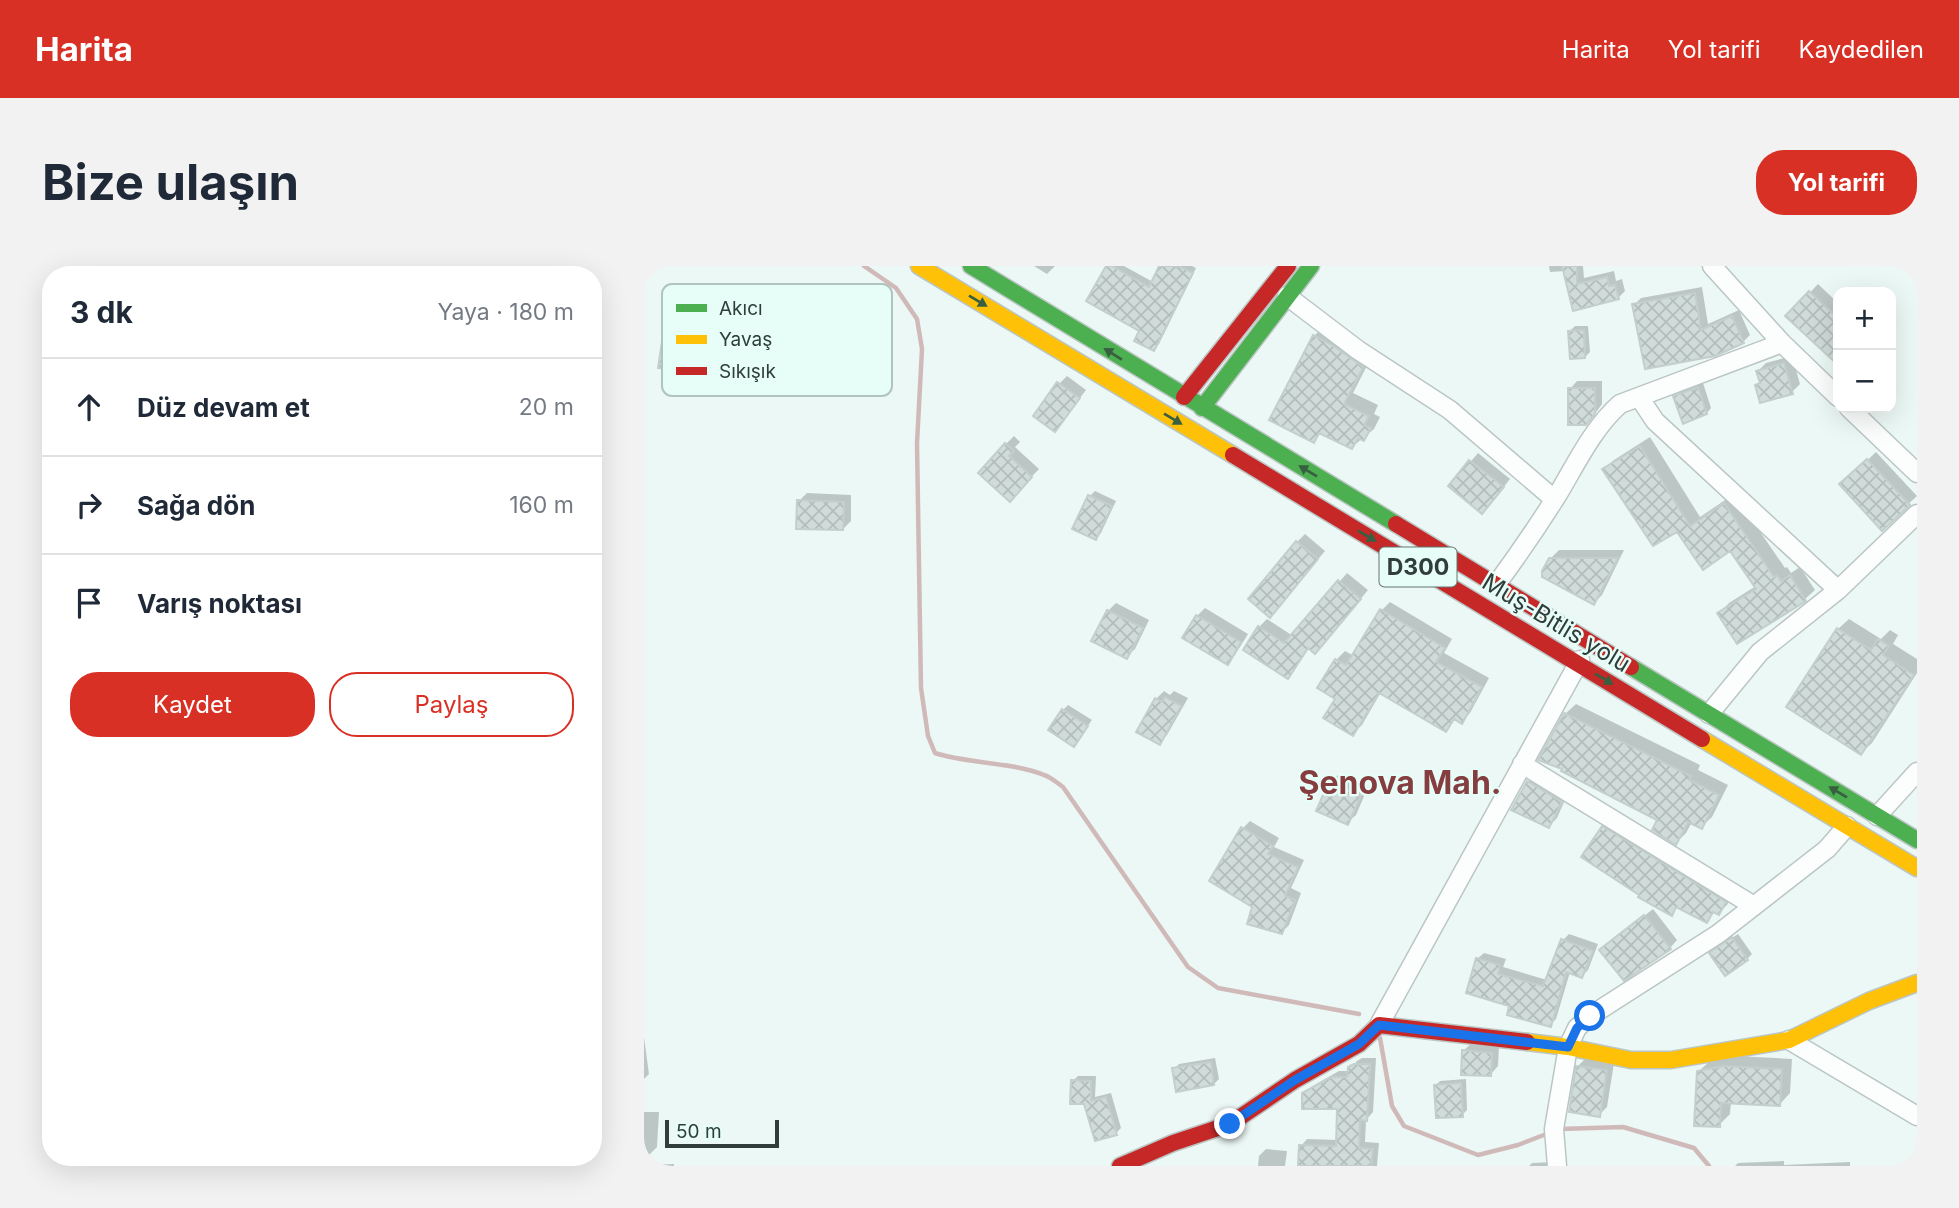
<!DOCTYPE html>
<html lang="tr">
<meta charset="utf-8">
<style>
body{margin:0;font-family:Inter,sans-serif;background:#f2f2f3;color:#1f2937}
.controls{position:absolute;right:21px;top:21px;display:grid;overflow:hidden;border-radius:14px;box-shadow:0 7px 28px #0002}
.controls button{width:63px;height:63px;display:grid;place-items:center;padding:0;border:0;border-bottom:2px solid #e0e1e3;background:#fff;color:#1f2937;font:35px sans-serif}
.scale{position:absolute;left:21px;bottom:18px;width:114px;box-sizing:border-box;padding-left:7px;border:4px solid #313d3a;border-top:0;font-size:19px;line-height:24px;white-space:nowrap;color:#313d3a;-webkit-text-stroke:5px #e6fef7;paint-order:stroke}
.stop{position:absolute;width:21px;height:21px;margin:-16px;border:5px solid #1a73e8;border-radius:50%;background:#fff}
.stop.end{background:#1a73e8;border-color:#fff;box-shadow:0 2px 7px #0008}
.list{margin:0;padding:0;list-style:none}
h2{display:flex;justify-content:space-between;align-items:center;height:91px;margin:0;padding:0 28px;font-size:30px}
h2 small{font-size:23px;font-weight:400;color:#747a83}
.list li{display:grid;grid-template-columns:46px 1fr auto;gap:21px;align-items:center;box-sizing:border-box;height:98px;padding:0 28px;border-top:2px solid #e0e1e3}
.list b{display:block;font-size:26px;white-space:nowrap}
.list em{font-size:23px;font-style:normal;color:#747a83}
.actions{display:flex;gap:14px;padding:21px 28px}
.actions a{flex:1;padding:16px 0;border:2px solid #d93025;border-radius:28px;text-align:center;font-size:24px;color:#d93025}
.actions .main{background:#d93025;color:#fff}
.icon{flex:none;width:38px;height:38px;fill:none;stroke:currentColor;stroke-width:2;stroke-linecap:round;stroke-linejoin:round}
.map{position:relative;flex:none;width:1273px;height:900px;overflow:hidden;border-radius:28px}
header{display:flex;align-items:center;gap:42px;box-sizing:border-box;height:98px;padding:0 35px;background:#d93025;color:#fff}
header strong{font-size:33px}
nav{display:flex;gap:38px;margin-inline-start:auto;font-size:24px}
.intro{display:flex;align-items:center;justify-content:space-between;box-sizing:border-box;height:168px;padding:0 42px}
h1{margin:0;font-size:49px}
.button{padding:18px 32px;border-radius:28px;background:#d93025;color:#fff;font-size:24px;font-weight:700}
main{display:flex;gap:42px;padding:0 42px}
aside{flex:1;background:#fff;border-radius:28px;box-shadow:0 7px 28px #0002}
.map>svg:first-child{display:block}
.shadow{fill:#0003}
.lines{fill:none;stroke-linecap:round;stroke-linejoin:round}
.stream{stroke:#cfbab9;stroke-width:4.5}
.building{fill:url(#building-cross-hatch);stroke:#c3cfcc;stroke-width:2}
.street-casing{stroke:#bbc6c4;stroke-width:21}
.fast-casing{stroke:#bbc6c4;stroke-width:19}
.slow-casing{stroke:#bbc6c4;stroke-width:19}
.jam-casing{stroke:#bbc6c4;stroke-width:19}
.street{stroke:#fcfefe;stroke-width:18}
.fast{stroke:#4caf50;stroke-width:16}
.slow{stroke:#ffc107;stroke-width:16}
.jam{stroke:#c62828;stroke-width:16}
.oneway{fill:#395f41}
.route{stroke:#1a73e8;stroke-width:9}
.labels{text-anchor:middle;stroke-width:5;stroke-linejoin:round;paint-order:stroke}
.shield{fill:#e6fef7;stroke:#677773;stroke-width:2}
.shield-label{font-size:23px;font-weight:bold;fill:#313d3a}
.street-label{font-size:24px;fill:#313d3a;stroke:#e6fef7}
.district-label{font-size:32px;font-weight:bold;fill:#863d40;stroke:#e6fef7}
.key{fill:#e6fef7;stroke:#b0c4be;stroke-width:2}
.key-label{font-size:19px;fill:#313d3a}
</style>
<header>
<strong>Harita</strong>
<nav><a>Harita</a><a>Yol tarifi</a><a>Kaydedilen</a></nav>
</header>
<div class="intro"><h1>Bize ulaşın</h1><a class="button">Yol tarifi</a></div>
<main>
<aside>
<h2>3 dk<small>Yaya · 180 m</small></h2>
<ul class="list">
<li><svg class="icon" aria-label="ahead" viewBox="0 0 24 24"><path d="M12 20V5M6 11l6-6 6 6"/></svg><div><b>Düz devam et</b></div><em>20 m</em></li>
<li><svg class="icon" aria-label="right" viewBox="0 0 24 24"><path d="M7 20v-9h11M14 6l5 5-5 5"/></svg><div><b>Sağa dön</b></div><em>160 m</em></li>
<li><svg class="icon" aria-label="arrive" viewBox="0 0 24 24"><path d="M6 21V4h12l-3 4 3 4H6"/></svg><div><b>Varış noktası</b></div></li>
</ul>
<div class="actions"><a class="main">Kaydet</a><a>Paylaş</a></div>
</aside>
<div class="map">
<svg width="1273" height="900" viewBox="0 0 1273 900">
<defs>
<pattern id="building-cross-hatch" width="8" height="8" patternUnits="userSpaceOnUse" patternTransform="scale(1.75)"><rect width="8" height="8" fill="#d0dcda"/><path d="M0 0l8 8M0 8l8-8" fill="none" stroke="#b3bebc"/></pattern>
</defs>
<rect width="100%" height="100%" fill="#ecf8f5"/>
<!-- shadow -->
<path class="shadow" d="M 390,0 L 411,0 L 403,8 Z
M 464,0 L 480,0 L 509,16 L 517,0 L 548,0 L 552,2 L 515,78 L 510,82 Z
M 905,0 L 939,0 L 940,12 L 970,5 L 972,15 L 978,13 L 981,25 L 974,32 L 930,43 L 921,5 L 906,6 Z
M 1174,18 L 1194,37 L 1194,97 L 1144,50 Z
M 1058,21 L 1064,58 L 1095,44 L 1106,69 L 1099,76 L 1070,89 L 990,39 L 997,32 Z
M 681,59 L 728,90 L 709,127 L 734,139 L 730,148 L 736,151 L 730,163 L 708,181 L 678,166 L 670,175 L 670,70 Z
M 931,60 L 944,60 L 946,86 L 941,91 L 926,65 Z
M 1148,90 L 1156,118 L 1148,126 L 1113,119 L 1117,115 L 1114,105 L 1122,97 Z
M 423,110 L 442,124 L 411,164 L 415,118 Z
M 933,115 L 958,115 L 958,138 L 950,149 L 926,123 Z
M 1059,117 L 1067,142 L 1063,147 L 1031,131 L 1036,126 Z
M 370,170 L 376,176 L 371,181 L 395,203 L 366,233 L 362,178 Z
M 1006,171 L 1056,251 L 1090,228 L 1141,302 L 1143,301 L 1147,307 L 1156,301 L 1171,324 L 1161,333 L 1075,347 L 1085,337 L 1112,320 L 1086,283 L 1033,263 L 960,203 L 970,194 Z
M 1232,186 L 1273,230 L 1238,262 L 1206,211 Z
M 834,187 L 866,213 L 846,238 L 806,220 Z
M 451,225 L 472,235 L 457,267 L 452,272 L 431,262 L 446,230 Z
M 163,227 L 207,229 L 207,255 L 199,263 L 155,235 Z
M 661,268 L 681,285 L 634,341 L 653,276 Z
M 915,284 L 980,284 L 958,329 L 950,337 L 906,293 Z
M 703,307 L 724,324 L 679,378 L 666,381 L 644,411 L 615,361 L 623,353 L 649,370 Z
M 746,336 L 808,373 L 800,387 L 845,412 L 826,447 L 818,455 L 812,452 L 802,464 L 737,426 L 718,459 L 709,467 L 693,432 L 676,422 L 692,394 L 701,385 L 710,390 L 738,344 Z
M 472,337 L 505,354 L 491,383 L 483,390 L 464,345 Z
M 561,342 L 604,368 L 591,389 L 584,396 L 553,350 Z
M 1205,353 L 1237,373 L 1246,364 L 1254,369 L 1249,378 L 1273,393 L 1273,407 L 1228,477 L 1217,487 L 1194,363 Z
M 520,425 L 526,429 L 530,425 L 544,432 L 523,469 L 515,477 L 512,433 Z
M 932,438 L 1056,499 L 1054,504 L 1084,519 L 1068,551 L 1057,561 L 1048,556 L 1042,567 L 1032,577 L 1015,553 L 921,448 Z
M 424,439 L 448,454 L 430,479 L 419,444 Z
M 892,508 L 924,527 L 913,552 L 905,560 L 884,516 Z
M 694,509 L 724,521 L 712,549 L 704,556 L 686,516 Z
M 967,553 L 1089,628 L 1083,639 L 1075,647 L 1071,645 L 1062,655 L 1034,641 L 1027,647 L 959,561 Z
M 606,555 L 635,572 L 630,581 L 660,594 L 647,622 L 657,627 L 645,659 L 638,666 L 610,640 L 599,562 Z
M 1009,643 L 1033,674 L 1026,682 L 966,677 Z
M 925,668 L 954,678 L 944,704 L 938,710 L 926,706 L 912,753 L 906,759 L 868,738 L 833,693 L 840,687 L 862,693 L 859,701 L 903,714 L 919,674 Z
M 1094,668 L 1108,688 L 1103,693 L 1072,683 Z
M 0,771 L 5,808 L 0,813 Z
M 828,777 L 855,780 L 854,800 L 847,808 L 820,784 Z
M 1092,790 L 1148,793 L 1146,827 L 1136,838 L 1087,836 L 1086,848 L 1075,859 L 1055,805 L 1066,795 Z
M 571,792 L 575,813 L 570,818 L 530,803 L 535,798 Z
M 718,792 L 732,792 L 729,846 L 722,854 L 721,876 L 735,877 L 733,900 L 656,900 L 657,880 L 663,873 L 694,874 L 695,841 L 660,828 L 667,821 L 695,805 L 705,805 L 713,795 Z
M 942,792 L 970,797 L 963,841 L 955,849 L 934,800 Z
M 434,810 L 452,810 L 451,831 L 467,827 L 477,862 L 472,867 L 452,873 L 441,837 L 429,815 Z
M 822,813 L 823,844 L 818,849 L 791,820 L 796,815 Z
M 0,846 L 15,846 L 13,881 L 5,889 L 0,888 Z
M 622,883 L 643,885 L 641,900 L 614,900 L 615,890 Z
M 1140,895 L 1140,899 L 1206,896 L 1206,900 L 1091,900 L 1094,897 Z
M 910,896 L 910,900 L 885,900 L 888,897 Z
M 30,898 L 30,900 L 3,900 L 4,899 Z"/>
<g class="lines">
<!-- stream -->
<path class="stream" d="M 220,0 L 252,22 L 273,53 L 278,83 L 273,177 L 277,422 L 284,470 L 291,487 C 325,498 369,496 400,509 C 407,511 413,517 419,521 L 544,701 L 574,722 L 715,748
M 736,772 L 748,840 L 760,860 L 834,889 L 874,879 L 905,867
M 916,863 L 979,861 L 1050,882 L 1065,900"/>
</g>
<!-- building -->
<path class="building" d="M 462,0 L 468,0 L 505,21 L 515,0 L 534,0 L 549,7 L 510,85 L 490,75 L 495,65 L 442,35 Z
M 918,0 L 933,0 L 933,18 L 963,11 L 965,20 L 971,19 L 975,33 L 929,45 Z
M 1165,25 L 1194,52 L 1194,99 L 1141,50 Z
M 1051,27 L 1057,64 L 1088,50 L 1100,77 L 1071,90 L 1001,103 L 988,38 Z
M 940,64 L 941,92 L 926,93 L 924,65 Z
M 19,69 L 62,76 L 57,109 L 14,102 Z
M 669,69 L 688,79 L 719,101 L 700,138 L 725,150 L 720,159 L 727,162 L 720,175 L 714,172 L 708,183 L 675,167 L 670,177 L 625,154 Z
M 1140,97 L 1149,128 L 1116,137 L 1111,119 L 1116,117 L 1112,105 Z
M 413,116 L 436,132 L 411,166 L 389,150 Z
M 1054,121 L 1063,148 L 1039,158 L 1029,130 Z
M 924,122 L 951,122 L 951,148 L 942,159 L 924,159 Z
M 361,177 L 370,185 L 365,190 L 388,211 L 366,236 L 334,207 Z
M 996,180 L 1046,260 L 1080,237 L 1130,311 L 1133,309 L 1137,315 L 1146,309 L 1162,335 L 1093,378 L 1073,347 L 1112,323 L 1086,285 L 1059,304 L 1033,266 L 1009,280 L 958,203 Z
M 1223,193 L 1266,239 L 1238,265 L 1195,218 Z
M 825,194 L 860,221 L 838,248 L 804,220 Z
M 444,229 L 468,240 L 452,274 L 428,263 Z
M 153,234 L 200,236 L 199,264 L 152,263 Z
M 652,275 L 674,293 L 626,352 L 604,333 Z
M 905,292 L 974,292 L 950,339 L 898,311 L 898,305 Z
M 694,314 L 717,333 L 671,388 L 664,382 L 644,413 L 599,384 L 614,360 L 640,377 Z
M 736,343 L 801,382 L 792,396 L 838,421 L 818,458 L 810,453 L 802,466 L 735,427 L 709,470 L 679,452 L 691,433 L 673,422 L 691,393 L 702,399 Z
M 463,344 L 499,362 L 483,393 L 447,375 Z
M 552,349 L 597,376 L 584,399 L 538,372 Z
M 1193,362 L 1227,384 L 1234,373 L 1245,380 L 1239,389 L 1270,409 L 1217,489 L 1142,441 Z
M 521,431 L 537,440 L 516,479 L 492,466 L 511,432 L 518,436 Z
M 418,443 L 444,460 L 430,481 L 404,464 Z
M 920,447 L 1047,510 L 1045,514 L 1075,529 L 1058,563 L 1044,556 L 1032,579 L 1008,564 L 1013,554 L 917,505 L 918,503 L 894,494 Z
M 685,515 L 717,529 L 704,559 L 672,545 Z
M 883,515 L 918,536 L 905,562 L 867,544 Z
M 958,560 L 1082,636 L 1075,649 L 1069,646 L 1063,657 L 1032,641 L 1028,650 L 994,631 L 995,629 L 937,591 Z
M 597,561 L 629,580 L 624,588 L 654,601 L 641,630 L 651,634 L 638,668 L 603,658 L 608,641 L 565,615 Z
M 1000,649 L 1027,683 L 980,715 L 955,684 Z
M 1088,671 L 1104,694 L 1081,710 L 1065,687 Z
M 917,673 L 949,685 L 938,712 L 922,706 L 907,761 L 863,749 L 865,740 L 822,727 L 832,692 L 856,699 L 854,708 L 899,720 Z
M 818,784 L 848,787 L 847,810 L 817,809 Z
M 567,796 L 570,819 L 532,826 L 528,802 Z
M 710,798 L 726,798 L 723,855 L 716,854 L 715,882 L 729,883 L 727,900 L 654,900 L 655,879 L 692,880 L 693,843 L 658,843 L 658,827 L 687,811 L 703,811 L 704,801 Z
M 932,800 L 963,804 L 956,851 L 925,846 Z
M 1080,800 L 1138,803 L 1136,840 L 1077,837 L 1076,861 L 1050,860 L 1053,805 Z
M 427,814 L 447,815 L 447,835 L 462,831 L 473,869 L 451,875 L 440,838 L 426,838 Z
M 817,817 L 819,851 L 792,852 L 790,819 Z"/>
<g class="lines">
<!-- street casing -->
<g class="street-casing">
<path id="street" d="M 1068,0 L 1138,77 L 1194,131
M 643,30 L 714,84 L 806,144 L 910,233
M 995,131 L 1011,155 L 1194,324
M 1205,142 L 1273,207
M 852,319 C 874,289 894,260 914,228 C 932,198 949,162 976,138 L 1138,77
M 1065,448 L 1116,386 L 1194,324 L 1273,248
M 878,498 L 1110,640
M 1233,550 L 1273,506
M 735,759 L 936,394
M 1145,774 L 1273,850
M 913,900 L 910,863 L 924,781 L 933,762 L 946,750 L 1074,668 L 1183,583 L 1203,560"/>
</g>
<!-- fast casing -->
<g class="fast-casing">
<path id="fast" d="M 327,0 L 752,258
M 558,142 L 667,0
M 987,401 L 1273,574"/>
</g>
<!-- slow casing -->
<g class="slow-casing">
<path id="slow" d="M 275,0 L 589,189
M 1058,473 L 1273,602
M 883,776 L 924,781 L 987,794 L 1027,794 L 1145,774 L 1225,735 L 1273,717"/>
</g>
<!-- jam casing -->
<g class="jam-casing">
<path id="jam" d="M 540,131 L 644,0
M 589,189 L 1058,473
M 752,258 L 987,401
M 476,900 L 529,877 L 586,858 L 651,814 L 715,778 L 735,759 L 883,776"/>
</g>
<!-- street -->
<use href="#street" class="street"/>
<!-- fast -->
<use href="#fast" class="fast"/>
<!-- slow -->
<use href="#slow" class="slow"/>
<!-- jam -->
<use href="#jam" class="jam"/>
</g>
<!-- one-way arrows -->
<defs><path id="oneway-solid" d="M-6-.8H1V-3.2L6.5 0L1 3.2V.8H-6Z" transform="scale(1.75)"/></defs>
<g class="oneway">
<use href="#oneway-solid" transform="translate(334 35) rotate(31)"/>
<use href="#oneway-solid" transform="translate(469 88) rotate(-148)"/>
<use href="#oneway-solid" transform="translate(529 153) rotate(31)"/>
<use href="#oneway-solid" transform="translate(664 205) rotate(-149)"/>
<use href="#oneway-solid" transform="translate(723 270) rotate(31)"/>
<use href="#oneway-solid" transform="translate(960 413) rotate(31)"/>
<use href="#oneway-solid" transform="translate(1194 526) rotate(-149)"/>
</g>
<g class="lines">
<!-- route -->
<path class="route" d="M 586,858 L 651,814 L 715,778 L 735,759 L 924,781 L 933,762 L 946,750"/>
</g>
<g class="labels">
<!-- shield labels -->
<rect class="shield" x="735.5" y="281.5" width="77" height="39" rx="5"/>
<g class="shield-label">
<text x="774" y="309">D300</text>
</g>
<!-- street labels -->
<g class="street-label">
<text transform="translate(912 357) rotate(31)" y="8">Muş-Bitlis yolu</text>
</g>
<!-- district labels -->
<g class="district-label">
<text x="756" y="528">Şenova Mah.</text>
</g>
</g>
<!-- legend -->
<rect x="18" y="18" width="230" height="112" rx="10" class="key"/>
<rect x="32" y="38" width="31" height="8" fill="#4caf50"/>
<rect x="32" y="69" width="31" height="9" fill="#ffc107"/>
<rect x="32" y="101" width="31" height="8" fill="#c62828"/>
<g class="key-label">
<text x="75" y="49">Akıcı</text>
<text x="75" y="80">Yavaş</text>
<text x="75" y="112">Sıkışık</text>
</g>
</svg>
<div class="controls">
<button>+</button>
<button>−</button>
</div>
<div class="scale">50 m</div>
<div class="stop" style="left:946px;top:750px"></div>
<div class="stop end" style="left:586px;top:858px"></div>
</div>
</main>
